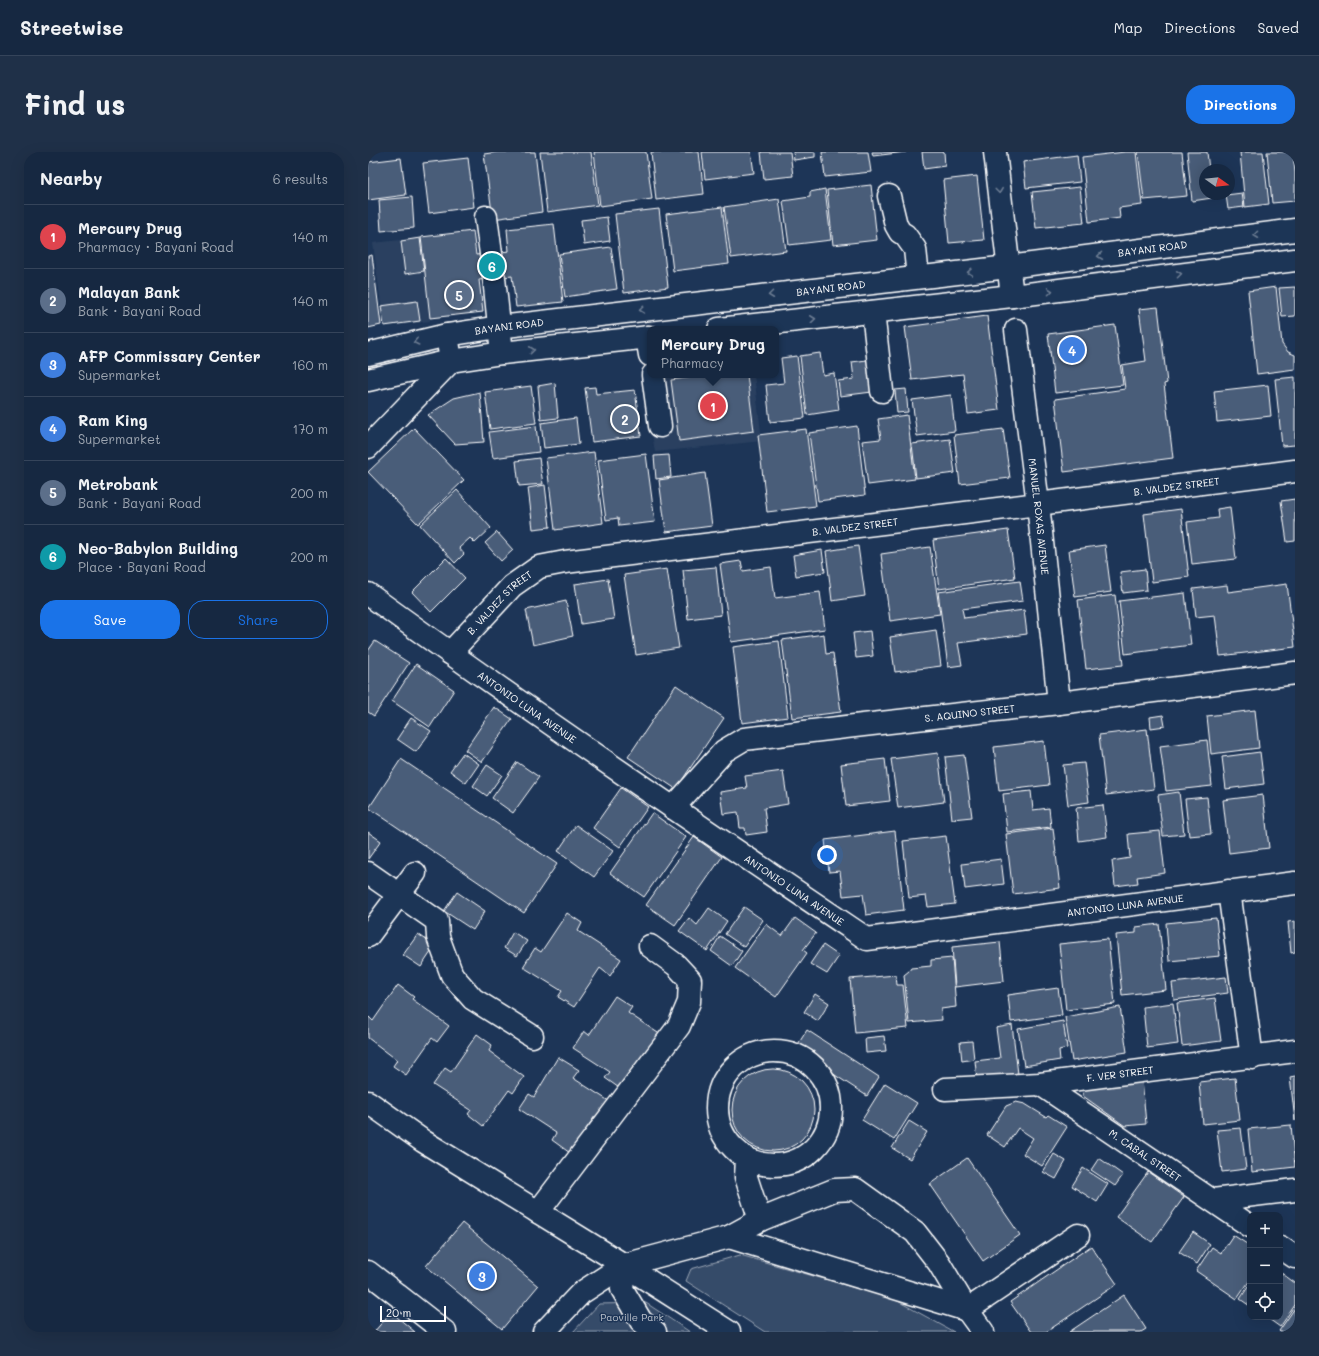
<!DOCTYPE html>
<meta charset="utf-8">
<style>
body{margin:0;font-family:Mali,sans-serif;background:#1f3048;color:#f1f3f6}
.controls{position:absolute;right:12px;bottom:12px;display:grid;overflow:hidden;border-radius:8px;box-shadow:0 4px 16px #0002}
.controls button{width:36px;height:36px;display:grid;place-items:center;padding:0;border:0;border-bottom:1px solid #35445a;background:#162841;color:#f1f3f6;font:20px sans-serif}
.compass{position:absolute;left:831px;top:12px;width:36px;height:36px;border-radius:50%;background:#162841;box-shadow:0 4px 16px #0002;rotate:105deg}
.scale{position:absolute;left:12px;bottom:10px;width:66px;box-sizing:border-box;padding-left:4px;border:2px solid #fff;border-top:0;font-size:11px;line-height:14px;white-space:nowrap;color:#fff;-webkit-text-stroke:3px #1d3557;paint-order:stroke}
.you{position:absolute;left:459px;top:703px;width:14px;height:14px;margin:-10px;border:3px solid #fff;border-radius:50%;background:#1a73e8;box-shadow:0 0 0 6px #1a73e833}
.badge{display:grid;place-items:center;width:26px;height:26px;border-radius:50%;background:#1a73e8;color:#fff;font-size:13px;font-weight:700}
.pin{position:absolute;translate:-50% -50%;border:2px solid #fff;box-shadow:0 1px 4px #0006}
.popup{position:absolute;left:279px;top:174px;width:132px;height:52px;box-sizing:border-box;display:grid;place-content:center;border-radius:8px;background:#162841;filter:drop-shadow(0 1px 3px #0005);font-size:13px;white-space:nowrap;color:#9ea6b1}
.popup b{font-size:15px;color:#f1f3f6}
.popup::after{content:'';position:absolute;left:50%;top:100%;margin-left:-8px;border:8px solid transparent;border-top-color:#162841}
.list{margin:0;padding:0;list-style:none}
h2{display:flex;justify-content:space-between;align-items:center;height:52px;margin:0;padding:0 16px;font-size:17px}
h2 small{font-size:13px;font-weight:400;color:#9ea6b1}
.list li{display:grid;grid-template-columns:26px 1fr auto;gap:12px;align-items:center;box-sizing:border-box;height:64px;padding:0 16px;border-top:1px solid #35445a}
.list b{display:block;font-size:15px;white-space:nowrap}
.list p{margin:0;font-size:13px;white-space:nowrap;color:#9ea6b1}
.list em{font-size:13px;font-style:normal;color:#9ea6b1}
.actions{display:flex;gap:8px;padding:12px 16px}
.actions a{flex:1;padding:9px 0;border:1px solid #1a73e8;border-radius:16px;text-align:center;font-size:14px;color:#1a73e8}
.actions .main{background:#1a73e8;color:#fff}
.icon{flex:none;width:22px;height:22px;fill:none;stroke:currentColor;stroke-width:2;stroke-linecap:round;stroke-linejoin:round}
.map{position:relative;flex:none;width:927px;height:1180px;overflow:hidden;border-radius:16px}
header{display:flex;align-items:center;gap:24px;box-sizing:border-box;height:56px;padding:0 20px;background:#162841;border-bottom:1px solid #35445a}
header strong{font-size:19px}
nav{display:flex;gap:22px;margin-inline-start:auto;font-size:14px}
.intro{display:flex;align-items:center;justify-content:space-between;box-sizing:border-box;height:96px;padding:0 24px}
h1{margin:0;font-size:28px}
.button{padding:10px 18px;border-radius:16px;background:#1a73e8;color:#fff;font-size:14px;font-weight:700}
main{display:flex;gap:24px;padding:0 24px}
aside{flex:1;background:#162841;border-radius:16px;box-shadow:0 4px 16px #0002}
.map>svg:first-child{display:block}
.built{fill:#2a4161}
.green{fill:#364b69;stroke:#9aa5b4}
.building{fill:#4a5d79;stroke:#fff}
.lines{fill:none;stroke-linecap:round;stroke-linejoin:round}
.minor-casing{stroke:#fff;stroke-width:25}
.major-casing{stroke:#fff;stroke-width:25}
.minor{stroke:#1d3557;stroke-width:22}
.major{stroke:#1d3557;stroke-width:22}
.oneway{stroke:#6c7c92}
.labels{text-anchor:middle;stroke-width:3;stroke-linejoin:round;paint-order:stroke}
.street-label{font-size:10px;fill:#fff;stroke:#1d3557}
.park-label{font-size:10px;fill:#b9c0ca;stroke:#1d3557}
</style>
<header>
<strong>Streetwise</strong>
<nav><a>Map</a><a>Directions</a><a>Saved</a></nav>
</header>
<div class="intro"><h1>Find us</h1><a class="button">Directions</a></div>
<main>
<aside>
<h2>Nearby<small>6 results</small></h2>
<ul class="list">
<li><span class="badge" style="background:#e0444e">1</span><div><b>Mercury Drug</b><p>Pharmacy · Bayani Road</p></div><em>140 m</em></li>
<li><span class="badge" style="background:#5c6f8a">2</span><div><b>Malayan Bank</b><p>Bank · Bayani Road</p></div><em>140 m</em></li>
<li><span class="badge" style="background:#3f7fe0">3</span><div><b>AFP Commissary Center</b><p>Supermarket</p></div><em>160 m</em></li>
<li><span class="badge" style="background:#3f7fe0">4</span><div><b>Ram King</b><p>Supermarket</p></div><em>170 m</em></li>
<li><span class="badge" style="background:#5c6f8a">5</span><div><b>Metrobank</b><p>Bank · Bayani Road</p></div><em>200 m</em></li>
<li><span class="badge" style="background:#0f9aa8">6</span><div><b>Neo-Babylon Building</b><p>Place · Bayani Road</p></div><em>200 m</em></li>
</ul>
<div class="actions"><a class="main">Save</a><a>Share</a></div>
</aside>
<div class="map">
<svg width="927" height="1180" viewBox="0 0 927 1180">
<rect width="100%" height="100%" fill="#1d3557"/>
<filter id="ink" filterUnits="userSpaceOnUse"><feTurbulence type="fractalNoise" baseFrequency=".025" numOctaves="2"/><feDisplacementMap in="SourceGraphic" scale="8" xChannelSelector="R" yChannelSelector="G"/><feConvolveMatrix kernelMatrix="1 2 1 2 8 2 1 2 1" color-interpolation-filters="sRGB"/></filter>
<g filter="url(#ink)">
<!-- built -->
<path class="built" d="M 52,86 L 62,169 L 16,175 L 5,91 Z
M 282,216 L 282,223 L 386,223 L 394,289 L 287,300 L 274,217 Z"/>
<!-- green -->
<path class="green" d="M 372,1103 L 526,1147 L 586,1180 L 397,1180 L 318,1129 L 323,1117 Z
M 278,1151 L 322,1180 L 205,1180 L 231,1152 Z"/>
<!-- building -->
<path class="building" d="M 130,0 L 167,0 L 174,60 L 125,67 L 116,2 Z
M 172,0 L 223,0 L 230,53 L 179,60 Z
M 226,0 L 278,0 L 284,47 L 232,54 Z
M 283,0 L 331,0 L 336,42 L 288,48 Z
M 334,0 L 383,0 L 386,21 L 337,27 Z
M 393,0 L 422,0 L 425,24 L 396,27 Z
M 425,0 L 447,0 L 447,5 L 426,8 Z
M 454,0 L 500,0 L 503,20 L 457,25 Z
M 504,0 L 538,0 L 505,4 Z
M 554,0 L 576,0 L 577,14 L 556,17 Z
M 757,0 L 768,0 L 774,53 L 751,56 L 752,66 L 721,70 L 714,5 Z
M 770,0 L 814,0 L 819,44 L 776,48 Z
M 819,0 L 839,0 L 841,18 L 837,18 L 837,42 L 844,42 L 844,46 L 824,49 Z
M 872,0 L 895,0 L 901,52 L 877,55 Z
M 899,0 L 925,0 L 927,21 L 927,49 L 904,51 Z
M 709,3 L 712,30 L 658,36 L 655,10 Z
M 33,6 L 38,43 L 0,48 L 0,10 Z
M 100,6 L 106,55 L 61,61 L 55,11 Z
M 609,24 L 616,88 L 581,91 L 575,28 Z
M 503,33 L 509,88 L 465,93 L 459,38 Z
M 712,35 L 716,71 L 668,76 L 664,40 Z
M 457,37 L 463,88 L 421,93 L 415,49 L 442,45 L 442,40 Z
M 874,41 L 876,55 L 860,57 L 858,43 Z
M 44,45 L 46,76 L 13,79 L 11,48 Z
M 411,47 L 418,99 L 363,106 L 356,55 Z
M 354,55 L 361,112 L 305,119 L 298,62 Z
M 291,57 L 300,135 L 256,141 L 247,62 Z
M 239,65 L 242,89 L 216,93 L 213,68 Z
M 186,72 L 195,150 L 148,155 L 144,124 L 111,128 L 115,160 L 62,166 L 53,85 L 105,79 L 108,103 L 141,99 L 139,77 Z
M 52,86 L 56,119 L 37,122 L 33,89 Z
M 243,95 L 249,137 L 197,145 L 191,102 Z
M 4,103 L 13,173 L 0,176 L 0,104 Z
M 908,135 L 914,192 L 920,200 L 927,203 L 927,217 L 889,222 L 880,139 Z
M 927,135 L 927,164 L 914,165 L 911,136 Z
M 49,149 L 52,169 L 16,174 L 13,154 Z
M 790,155 L 799,231 L 796,232 L 805,306 L 696,320 L 687,247 L 757,237 L 754,213 L 778,209 L 771,157 Z
M 619,164 L 631,258 L 600,262 L 595,222 L 544,228 L 537,175 Z
M 747,173 L 755,233 L 687,241 L 680,182 Z
M 452,201 L 455,223 L 466,221 L 471,258 L 439,263 L 432,204 Z
M 429,204 L 437,266 L 402,270 L 398,233 L 416,231 L 413,206 Z
M 506,207 L 504,240 L 472,244 L 470,229 L 486,227 L 484,210 Z
M 341,223 L 379,223 L 386,279 L 311,289 L 303,228 Z
M 927,225 L 927,293 L 914,294 L 907,227 Z
M 187,231 L 190,266 L 173,268 L 170,234 Z
M 900,233 L 903,264 L 849,270 L 846,239 Z
M 163,234 L 168,271 L 122,277 L 117,240 Z
M 227,235 L 228,242 L 267,238 L 273,284 L 224,290 L 217,236 Z
M 538,237 L 540,260 L 529,261 L 527,238 Z
M 112,240 L 116,290 L 87,292 L 60,263 L 86,246 Z
M 583,243 L 587,279 L 549,284 L 544,248 Z
M 539,263 L 547,327 L 500,333 L 494,289 L 513,287 L 510,267 Z
M 208,266 L 211,292 L 176,296 L 173,271 Z
M 168,274 L 171,300 L 125,306 L 121,280 Z
M 489,274 L 497,343 L 450,349 L 441,281 Z
M 46,276 L 96,328 L 50,372 L 0,320 Z
M 438,277 L 448,354 L 399,360 L 390,283 Z
M 635,277 L 642,326 L 592,332 L 586,283 Z
M 582,287 L 587,321 L 548,326 L 544,292 Z
M 226,300 L 235,371 L 187,378 L 178,306 Z
M 278,302 L 287,370 L 251,374 L 250,366 L 238,368 L 230,308 Z
M 301,303 L 303,325 L 288,327 L 286,304 Z
M 171,306 L 175,332 L 151,334 L 148,309 Z
M 337,321 L 344,374 L 298,380 L 291,328 Z
M 177,333 L 182,375 L 165,377 L 160,336 Z
M 89,338 L 123,376 L 107,391 L 102,386 L 91,396 L 96,402 L 87,411 L 52,373 Z
M 927,347 L 927,389 L 919,390 L 913,349 Z
M 862,355 L 868,407 L 824,412 L 819,370 L 850,366 L 849,357 Z
M 813,357 L 821,425 L 784,430 L 776,362 Z
M 640,378 L 647,426 L 571,437 L 565,388 Z
M 129,380 L 145,398 L 133,409 L 117,391 Z
M 737,393 L 743,440 L 707,445 L 701,398 Z
M 490,394 L 497,444 L 464,449 L 458,399 Z
M 562,395 L 572,462 L 522,469 L 513,402 Z
M 454,398 L 457,420 L 428,424 L 425,403 Z
M 78,406 L 97,426 L 63,460 L 44,440 Z
M 373,409 L 375,419 L 403,415 L 407,446 L 452,440 L 457,477 L 363,490 L 352,412 Z
M 348,415 L 353,463 L 320,467 L 315,418 Z
M 299,417 L 311,496 L 268,503 L 256,423 Z
M 777,417 L 779,438 L 755,441 L 752,420 Z
M 240,427 L 246,467 L 213,472 L 207,432 Z
M 652,429 L 655,449 L 594,457 L 596,466 L 656,458 L 659,482 L 590,491 L 594,513 L 580,515 L 570,440 Z
M 919,432 L 927,495 L 852,504 L 847,463 L 828,465 L 825,437 L 859,433 L 860,440 Z
M 817,441 L 823,493 L 757,502 L 751,449 Z
M 747,443 L 755,513 L 718,517 L 710,448 Z
M 198,449 L 205,484 L 165,493 L 158,458 Z
M 568,478 L 573,514 L 527,520 L 522,485 Z
M 502,479 L 505,504 L 488,506 L 485,481 Z
M 456,482 L 458,502 L 465,501 L 473,560 L 424,566 L 414,488 Z
M 7,489 L 41,511 L 6,564 L 0,560 L 0,499 Z
M 411,489 L 420,565 L 374,571 L 365,495 Z
M 48,512 L 86,538 L 62,575 L 24,549 Z
M 308,533 L 356,566 L 308,637 L 260,605 Z
M 126,555 L 144,567 L 114,610 L 97,598 Z
M 887,558 L 891,596 L 843,602 L 839,564 Z
M 795,563 L 797,574 L 783,576 L 782,565 Z
M 43,566 L 63,579 L 48,600 L 29,587 Z
M 779,577 L 786,637 L 738,643 L 731,583 Z
M 839,588 L 844,634 L 798,639 L 792,594 Z
M 676,589 L 681,633 L 631,639 L 626,595 Z
M 892,600 L 896,632 L 858,637 L 854,605 Z
M 95,601 L 111,612 L 98,631 L 82,619 Z
M 570,601 L 576,650 L 530,656 L 523,607 Z
M 596,603 L 604,665 L 584,667 L 577,605 Z
M 33,607 L 189,712 L 156,761 L 1,656 Z
M 517,607 L 522,649 L 478,654 L 473,612 Z
M 149,610 L 171,625 L 145,661 L 124,646 Z
M 716,611 L 721,650 L 700,653 L 695,613 Z
M 119,613 L 134,623 L 119,644 L 105,634 Z
M 415,619 L 420,652 L 396,656 L 399,680 L 378,683 L 377,676 L 372,676 L 370,660 L 355,662 L 352,640 L 379,636 L 377,624 Z
M 253,636 L 280,655 L 252,695 L 225,676 Z
M 663,639 L 665,658 L 681,656 L 683,675 L 639,680 L 635,642 Z
M 811,640 L 816,682 L 795,684 L 790,643 Z
M 895,643 L 901,696 L 861,701 L 855,648 Z
M 839,645 L 843,682 L 821,684 L 817,647 Z
M 735,653 L 739,685 L 711,689 L 708,656 Z
M 284,661 L 318,685 L 276,745 L 242,721 Z
M 208,673 L 245,699 L 226,725 L 190,699 Z
M 685,676 L 692,736 L 645,742 L 638,682 Z
M 527,679 L 536,758 L 498,763 L 495,742 L 475,744 L 472,719 L 461,720 L 457,688 Z
M 792,679 L 797,721 L 769,725 L 770,731 L 747,734 L 744,709 L 762,706 L 760,682 Z
M 0,680 L 13,689 L 0,707 Z
M 578,684 L 587,752 L 560,755 L 558,744 L 541,746 L 535,689 Z
M 326,685 L 354,705 L 307,773 L 278,753 Z
M 633,707 L 636,732 L 597,737 L 594,712 Z
M 89,740 L 117,759 L 105,778 L 76,759 Z
M 376,755 L 395,768 L 376,795 L 357,782 Z
M 341,756 L 359,769 L 339,799 L 311,779 L 321,766 L 329,773 Z
M 199,761 L 214,771 L 210,779 L 253,807 L 242,824 L 232,816 L 206,855 L 190,845 L 194,839 L 155,815 L 167,796 L 173,800 Z
M 427,766 L 448,781 L 435,798 L 439,801 L 408,845 L 367,816 L 398,772 L 414,784 Z
M 848,766 L 852,804 L 801,809 L 798,771 Z
M 927,769 L 927,800 L 923,801 L 920,770 Z
M 791,772 L 798,838 L 754,843 L 748,783 L 768,781 L 768,775 Z
M 145,780 L 159,789 L 149,804 L 136,796 Z
M 50,782 L 67,794 L 53,815 L 35,803 Z
M 352,784 L 374,799 L 364,814 L 343,799 Z
M 740,787 L 747,852 L 698,858 L 691,792 Z
M 632,790 L 636,829 L 587,835 L 584,795 Z
M 455,793 L 471,804 L 459,822 L 442,812 Z
M 584,806 L 588,855 L 573,857 L 574,868 L 541,871 L 536,823 L 541,819 L 543,816 L 563,814 L 563,808 Z
M 528,823 L 529,833 L 535,833 L 540,876 L 487,881 L 482,827 Z
M 858,825 L 860,841 L 806,848 L 804,831 Z
M 30,833 L 46,845 L 44,847 L 81,874 L 69,890 L 64,886 L 38,923 L 25,914 L 29,908 L 0,886 L 0,866 L 1,865 L 5,869 Z
M 690,836 L 694,863 L 643,870 L 640,843 Z
M 447,842 L 461,851 L 450,869 L 436,860 Z
M 247,844 L 264,855 L 260,861 L 296,885 L 254,938 L 237,926 L 242,920 L 205,896 L 216,879 L 221,883 Z
M 847,846 L 853,889 L 814,894 L 809,851 Z
M 805,851 L 810,892 L 779,896 L 775,855 Z
M 752,855 L 759,900 L 704,909 L 697,865 Z
M 695,869 L 699,896 L 691,898 L 692,908 L 656,914 L 650,877 Z
M 644,873 L 650,922 L 609,927 L 607,909 L 632,906 L 628,876 Z
M 439,878 L 511,925 L 499,944 L 427,897 Z
M 109,882 L 124,893 L 121,899 L 156,925 L 145,941 L 141,938 L 115,974 L 100,962 L 103,958 L 65,933 L 77,916 L 83,920 Z
M 516,884 L 518,899 L 498,901 L 497,886 Z
M 604,889 L 606,907 L 594,909 L 592,890 Z
M 190,905 L 211,918 L 205,926 L 244,951 L 233,968 L 227,964 L 202,1001 L 184,988 L 188,981 L 151,957 L 161,942 L 166,945 Z
M364 958a41 41 0 1 1 82 0a41 41 0 1 1-82 0Z
M 927,924 L 927,969 L 922,925 Z
M 867,926 L 872,968 L 835,972 L 831,930 Z
M 774,928 L 778,972 L 757,974 L 715,944 L 714,934 Z
M 517,931 L 549,951 L 526,988 L 494,968 Z
M 648,950 L 657,952 L 678,965 L 680,963 L 699,975 L 674,1014 L 655,1002 L 665,986 L 650,976 L 637,995 L 619,983 L 638,954 Z
M 541,969 L 559,980 L 542,1007 L 524,996 Z
M 923,973 L 927,1015 L 884,1020 L 880,977 Z
M 873,976 L 878,1017 L 854,1020 L 849,978 Z
M 686,1002 L 698,1009 L 688,1027 L 675,1020 Z
M 599,1006 L 652,1083 L 615,1109 L 562,1032 Z
M 731,1006 L 755,1023 L 747,1034 L 723,1018 Z
M 715,1016 L 740,1032 L 729,1050 L 704,1034 Z
M 780,1020 L 816,1045 L 784,1090 L 748,1065 Z
M 94,1071 L 170,1134 L 134,1177 L 58,1114 Z
M 825,1080 L 842,1092 L 829,1112 L 811,1100 Z
M 865,1083 L 882,1094 L 882,1128 L 869,1147 L 828,1119 L 844,1095 L 853,1101 Z
M 723,1094 L 749,1132 L 678,1180 L 663,1180 L 642,1150 Z
M 912,1120 L 927,1131 L 927,1153 L 912,1175 L 898,1165 L 912,1165 Z
M 882,1132 L 882,1154 L 872,1147 Z
M 756,1143 L 778,1177 L 773,1180 L 701,1180 Z
M 927,1156 L 927,1180 L 912,1180 L 911,1179 Z
M 23,1160 L 47,1180 L 6,1180 Z"/>
<g class="lines">
<!-- minor casing -->
<g class="minor-casing">
<g id="minor">
<path d="M 627,0 L 644,144"/>
<path d="M 521,44 L 528,73 L 532,80 L 537,83 L 547,97 L 550,125"/>
<path d="M 118,65 L 123,102"/>
<path d="M 126,126 L 134,201"/>
<path d="M 505,160 L 514,239"/>
<path id="s1" d="M 648,178 L 670,352 L 691,551"/>
<path d="M 279,185 L 282,203"/>
<path d="M 285,223 L 292,274"/>
<path d="M 0,295 L 83,209 L 79,183"/>
<path id="s2" d="M 0,442 C 164,561 331,674 499,787 L 927,731"/>
<path id="s3" d="M 82,501 L 144,434 L 171,415 L 197,410 L 670,352 L 927,319"/>
<path id="s4" d="M 305,656 L 356,599 L 376,587 L 495,573 L 691,551 L 927,521"/>
<path d="M 0,721 L 69,769 L 70,785 L 84,823 L 105,847 L 164,884"/>
<path d="M 861,739 L 884,906"/>
<path d="M 0,784 L 47,721"/>
<circle cx="406" cy="956" r="57"/>
<path id="s5" d="M 672,932 L 882,1074"/>
<path id="s6" d="M 577,937 L 672,932 L 927,899"/>
<path d="M 0,950 L 55,989 L 256,1113 L 361,1180"/>
<path d="M 379,1007 L 378,1025 L 392,1068"/>
<path d="M 845,1048 L 927,1038"/>
<path d="M 170,1060 L 311,874 L 321,850 L 322,828 L 308,813 L 282,794"/>
<path d="M 361,1085 L 599,1158 L 710,1083"/>
<path d="M 912,1095 L 927,1105"/>
<path d="M 256,1113 L 254,1137 L 273,1169 L 287,1180"/>
<path d="M 0,1120 L 77,1180"/>
<path d="M 176,1180 L 213,1141 L 256,1113 L 361,1085 L 392,1068 L 466,1038 L 487,1037 L 547,1080 L 571,1111 L 599,1158 L 615,1180"/>
</g>
</g>
<!-- major casing -->
<g class="major-casing">
<g id="major">
<path d="M 351,177 L 644,144 L 927,108"/>
<path id="s7" d="M 0,202 L 79,183 L 131,175 L 640,115 L 927,78"/>
<path d="M 0,228 L 83,209 L 134,201 L 282,185"/>
</g>
</g>
<!-- minor -->
<use href="#minor" class="minor"/>
<!-- major -->
<use href="#major" class="major"/>
</g>
<!-- one-way arrows -->
<defs><path id="oneway-chevron" d="M-2-3.5L2.5 0L-2 3.5" fill="none" stroke-width="1.6" stroke-linecap="round" stroke-linejoin="round"/></defs>
<g class="oneway">
<use href="#oneway-chevron" transform="translate(631 39) rotate(83)"/>
<use href="#oneway-chevron" transform="translate(888 83) rotate(173)"/>
<use href="#oneway-chevron" transform="translate(732 104) rotate(173)"/>
<use href="#oneway-chevron" transform="translate(602 120) rotate(174)"/>
<use href="#oneway-chevron" transform="translate(811 122) rotate(-7)"/>
<use href="#oneway-chevron" transform="translate(682 139) rotate(-7)"/>
<use href="#oneway-chevron" transform="translate(403 143) rotate(173)"/>
<use href="#oneway-chevron" transform="translate(274 158) rotate(173)"/>
<use href="#oneway-chevron" transform="translate(445 167) rotate(-6)"/>
<use href="#oneway-chevron" transform="translate(48 190) rotate(167)"/>
<use href="#oneway-chevron" transform="translate(164 198) rotate(-6)"/>
</g>
</g>
<g class="labels">
<!-- street labels -->
<g class="street-label">
<text dy="4" stroke="none"><textPath href="#s7" startOffset="792">BAYANI ROAD</textPath></text>
<text dy="4" stroke="none"><textPath href="#s7" startOffset="468">BAYANI ROAD</textPath></text>
<text dy="4" stroke="none"><textPath href="#s7" startOffset="144">BAYANI ROAD</textPath></text>
<text dy="4" stroke="none"><textPath href="#s3" startOffset="767">B. VALDEZ STREET</textPath></text>
<text dy="4" stroke="none"><textPath href="#s1" startOffset="188">MANUEL ROXAS AVENUE</textPath></text>
<text dy="4" stroke="none"><textPath href="#s3" startOffset="443">B. VALDEZ STREET</textPath></text>
<text dy="4" stroke="none"><textPath href="#s3" startOffset="71">B. VALDEZ STREET</textPath></text>
<text dy="4" stroke="none"><textPath href="#s2" startOffset="195">ANTONIO LUNA AVENUE</textPath></text>
<text dy="4" stroke="none"><textPath href="#s4" startOffset="327">S. AQUINO STREET</textPath></text>
<text dy="4" stroke="none"><textPath href="#s2" startOffset="519">ANTONIO LUNA AVENUE</textPath></text>
<text dy="4" stroke="none"><textPath href="#s2" startOffset="867">ANTONIO LUNA AVENUE</textPath></text>
<text dy="4" stroke="none"><textPath href="#s6" startOffset="176">F. VER STREET</textPath></text>
<text dy="4" stroke="none"><textPath href="#s5" startOffset="127">M. CABAL STREET</textPath></text>
</g>
<!-- park labels -->
<g class="park-label">
<text x="264" y="1169">Paoville Park</text>
</g>
</g>
</svg>
<div class="controls">
<button>+</button>
<button>−</button>
<button><svg class="icon" aria-label="locate" viewBox="0 0 24 24"><circle cx="12" cy="12" r="6"/><path d="M12 2v4M12 18v4M2 12h4M18 12h4"/></svg></button>
</div>
<svg class="compass" viewBox="-18 -18 36 36"><path d="M0-13l5 13h-10z" fill="#e53935"/><path d="M0 13l5-13h-10z" fill="#9ea6b1"/></svg>
<div class="scale">20 m</div>
<div class="you"></div>
<div class="pin badge" style="left:345px;top:254px;background:#e0444e">1</div>
<div class="popup"><b>Mercury Drug</b>Pharmacy</div>
<div class="pin badge" style="left:257px;top:267px;background:#5c6f8a">2</div>
<div class="pin badge" style="left:114px;top:1124px;background:#3f7fe0">3</div>
<div class="pin badge" style="left:704px;top:198px;background:#3f7fe0">4</div>
<div class="pin badge" style="left:91px;top:143px;background:#5c6f8a">5</div>
<div class="pin badge" style="left:124px;top:114px;background:#0f9aa8">6</div>
</div>
</main>
